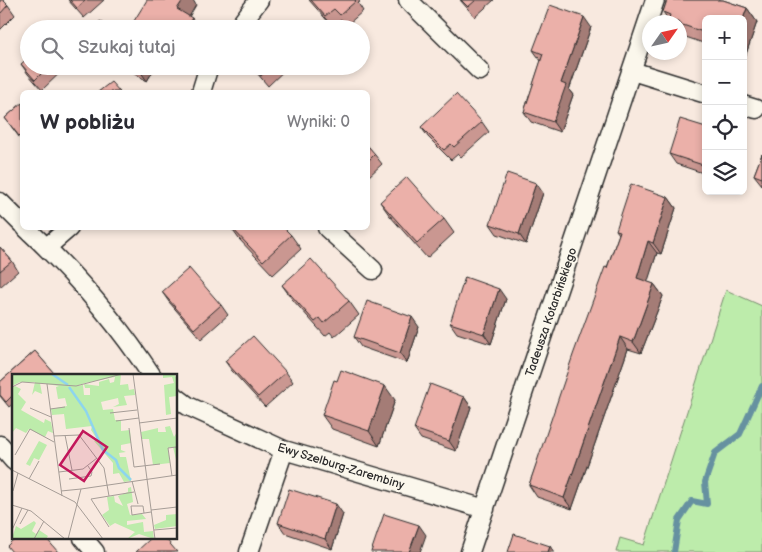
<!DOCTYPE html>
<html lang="pl">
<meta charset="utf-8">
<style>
body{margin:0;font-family:"Balsamiq Sans",sans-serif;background:#f7f7f7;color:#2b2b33}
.controls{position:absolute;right:15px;top:15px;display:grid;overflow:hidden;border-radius:8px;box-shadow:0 2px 8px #0003}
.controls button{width:45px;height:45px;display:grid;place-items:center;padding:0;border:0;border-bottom:1px solid #e1e1e2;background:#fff;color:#2b2b33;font:25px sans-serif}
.compass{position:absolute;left:642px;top:15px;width:45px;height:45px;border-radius:50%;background:#fff;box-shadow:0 2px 8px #0003;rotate:56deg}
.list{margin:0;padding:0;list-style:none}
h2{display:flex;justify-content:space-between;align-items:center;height:65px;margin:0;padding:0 20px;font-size:21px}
h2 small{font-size:16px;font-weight:400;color:#7c7c81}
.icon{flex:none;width:28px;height:28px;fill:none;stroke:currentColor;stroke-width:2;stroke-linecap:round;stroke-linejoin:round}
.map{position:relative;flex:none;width:762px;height:552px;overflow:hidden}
.search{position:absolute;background:#fff;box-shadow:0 2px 8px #0003;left:20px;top:20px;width:350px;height:55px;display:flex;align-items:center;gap:12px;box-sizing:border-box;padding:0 18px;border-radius:28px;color:#7c7c81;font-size:19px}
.panel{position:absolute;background:#fff;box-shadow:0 2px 8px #0003;left:20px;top:90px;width:350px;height:140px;border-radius:8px}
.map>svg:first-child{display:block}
.green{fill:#bdecab;stroke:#748c6b}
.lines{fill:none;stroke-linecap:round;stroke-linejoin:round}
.stream{stroke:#6691a0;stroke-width:6}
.minor-casing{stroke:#2b2b2b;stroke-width:21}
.minor{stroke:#fbf7ec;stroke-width:18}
.wall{fill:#ca9791;stroke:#2b2b2b}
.shaded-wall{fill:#a47b76;stroke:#2b2b2b}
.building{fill:#ebb0a9;stroke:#2b2b2b}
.labels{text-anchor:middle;stroke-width:4;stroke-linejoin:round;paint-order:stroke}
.street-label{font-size:12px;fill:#2b2b2b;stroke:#fbf7ec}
.inset-river{fill:none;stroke:#8dd5ee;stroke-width:2.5}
.inset-road{fill:none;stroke:#a69d97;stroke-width:1}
.view{fill:#c2185b;fill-opacity:0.15;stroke:#c2185b;stroke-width:2.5}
.inset-edge{fill:none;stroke:#2b2b2b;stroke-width:2.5}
</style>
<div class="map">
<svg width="762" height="552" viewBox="0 0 762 552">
<rect width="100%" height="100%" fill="#f8e9df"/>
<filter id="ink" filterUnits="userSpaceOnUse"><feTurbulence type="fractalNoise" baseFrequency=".02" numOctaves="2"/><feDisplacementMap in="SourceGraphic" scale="10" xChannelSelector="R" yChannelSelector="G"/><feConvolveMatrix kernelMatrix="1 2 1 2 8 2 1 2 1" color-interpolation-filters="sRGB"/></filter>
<g filter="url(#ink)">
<!-- green -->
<path class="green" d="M 726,290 L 762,306 L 762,552 L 616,552 L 620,538 L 644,545 Z"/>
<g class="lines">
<!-- stream -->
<path class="stream" d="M 674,552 L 679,520 L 692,501 L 707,504 L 705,482 L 715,453 L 740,434 L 762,386"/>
<!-- minor casing -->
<g class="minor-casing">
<path id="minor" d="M 408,0 L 480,71
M 237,29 L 259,0
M 632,71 L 706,94
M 201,92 L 209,66
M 743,105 L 756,109
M 0,202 L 22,224
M 26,228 C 72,271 118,324 152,376
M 327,228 L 373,270
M 47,247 L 69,228
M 176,397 L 188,406 L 284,450 L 485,509
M 0,445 L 14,461
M 83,538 L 95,552
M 249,552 L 284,450
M 470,552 L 655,0"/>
</g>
<!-- minor -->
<use href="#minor" class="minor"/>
</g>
<!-- wall -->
<path class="wall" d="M 0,0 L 8,5 L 15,15 L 0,30 Z
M 68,0 L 104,0 L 84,18 Z
M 309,0 L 358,0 L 360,2 L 358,3 L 363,11 L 347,25 L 341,19 L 332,26 Z
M 460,0 L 494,0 L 475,17 Z
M 667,0 L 723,0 L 747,8 L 757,22 L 745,57 L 743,57 L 743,19 L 706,19 L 706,44 L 680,35 L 680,22 L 670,22 L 663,12 Z
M 591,27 L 569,90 L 573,95 L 560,132 L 531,122 L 524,112 L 541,61 L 533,50 Z
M 21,64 L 29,66 L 67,66 L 42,90 L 28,74 Z
M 123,66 L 156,66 L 147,81 Z
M 251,66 L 289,66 L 268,86 Z
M 22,103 L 22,141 L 5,118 Z
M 482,122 L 489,132 L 461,157 L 458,154 L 451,160 L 428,137 L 421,127 Z
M 706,127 L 706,174 L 676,164 L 669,154 Z
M 368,146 L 382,164 L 368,177 Z
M 762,154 L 762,185 L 754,175 Z
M 543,193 L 526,244 L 497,234 L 490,224 Z
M 668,197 L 676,208 L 661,254 L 657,253 L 647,282 L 654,284 L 663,296 L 641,353 L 628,349 L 572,509 L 537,497 L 529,485 L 619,234 L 616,230 Z
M 380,202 L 444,219 L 454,233 L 427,258 L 390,216 Z
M 231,228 L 284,228 L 291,235 L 301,249 L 273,275 L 239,239 Z
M 0,247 L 12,261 L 18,271 L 0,287 Z
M 282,285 L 349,301 L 359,315 L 334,337 L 330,332 L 325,336 L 292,299 Z
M 162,292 L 221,305 L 228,315 L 201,339 L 169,302 Z
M 506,299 L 491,344 L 457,333 L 450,323 Z
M 419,327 L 407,363 L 361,347 L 354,337 Z
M 35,351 L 56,376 L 14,376 L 14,403 L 9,407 L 0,396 L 0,382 Z
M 225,361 L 286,372 L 293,382 L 265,407 L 232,371 Z
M 464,397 L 471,407 L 456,451 L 421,439 L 414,429 Z
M 395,400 L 379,446 L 332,429 L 322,415 Z
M 343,514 L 332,549 L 285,533 L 278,523 Z"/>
<!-- shaded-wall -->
<path class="shaded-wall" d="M 183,0 L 193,0 L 196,5 L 186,22 L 177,9 Z
M 747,8 L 757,22 L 745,57 L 743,55 L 743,19 Z
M 584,17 L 591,27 L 569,90 L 573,95 L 560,132 L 553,122 L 561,83 Z
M 192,18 L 199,29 L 185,29 Z
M 139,66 L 156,66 L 147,81 L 138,68 Z
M 536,183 L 543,193 L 526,244 L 519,234 Z
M 668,197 L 676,208 L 661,254 L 653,243 Z
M 648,241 L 657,253 L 645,290 L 637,278 Z
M 654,284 L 663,296 L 641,353 L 633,342 Z
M 499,289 L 506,299 L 491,344 L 484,334 Z
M 412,317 L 419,327 L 407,363 L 400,353 Z
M 620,337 L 628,349 L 572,509 L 564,498 Z
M 385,386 L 395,400 L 379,446 L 369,431 Z
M 464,397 L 471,407 L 456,451 L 449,441 Z
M 336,504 L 343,514 L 332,549 L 325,539 Z
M 419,525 L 426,535 L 420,552 L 409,552 Z
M 550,546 L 554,552 L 548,552 Z"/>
<!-- building -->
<path class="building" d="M 0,0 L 3,0 L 8,5 L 0,14 Z
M 70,0 L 86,0 L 77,8 Z
M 147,0 L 183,0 L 177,9 L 192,18 L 185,29 L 129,29 Z
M 311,0 L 355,0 L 356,1 L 340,15 L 334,9 L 325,16 Z
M 461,0 L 476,0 L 468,7 Z
M 667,0 L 723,0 L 747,8 L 743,19 L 706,19 L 706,33 L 680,24 L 680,22 L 674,22 L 668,21 L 670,15 L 663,12 Z
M 550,5 L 584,17 L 561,83 L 566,85 L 553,122 L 524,112 L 543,54 L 533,50 Z
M 100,21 L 112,29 L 95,29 Z
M 29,57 L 29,66 L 49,66 L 35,80 L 21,64 Z
M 252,66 L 271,66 L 261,76 Z
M 111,82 L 120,92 L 98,92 Z
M 456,94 L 482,122 L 454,147 L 451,144 L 444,150 L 421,127 Z
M 22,103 L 22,140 L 5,118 Z
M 680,119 L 706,127 L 706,166 L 669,154 Z
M 368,146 L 375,154 L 368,161 Z
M 762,154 L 762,178 L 754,175 Z
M 507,173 L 536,183 L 519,234 L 490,224 Z
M 407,177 L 444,219 L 417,243 L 380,202 Z
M 631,184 L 668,197 L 653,243 L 648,241 L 637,278 L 654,284 L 633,342 L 620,337 L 564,498 L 529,485 L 573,355 L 605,267 L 607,268 L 620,231 L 616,230 Z
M 232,228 L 284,228 L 291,235 L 263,261 Z
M 0,247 L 12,261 L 0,271 Z
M 311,259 L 349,301 L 324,323 L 320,318 L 315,322 L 282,285 Z
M 189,268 L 221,305 L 194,329 L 162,292 Z
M 465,277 L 499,289 L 484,334 L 450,323 Z
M 367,301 L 412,317 L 400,353 L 354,337 Z
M 253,336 L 286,372 L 258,397 L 225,361 Z
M 35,351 L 54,373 L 51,376 L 14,376 L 14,394 L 6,402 L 0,395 L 0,382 Z
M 341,370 L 385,386 L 369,431 L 322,415 L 334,380 L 337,381 Z
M 430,384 L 464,397 L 449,441 L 414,429 Z
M 289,489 L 336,504 L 325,539 L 278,523 Z
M 384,514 L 419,525 L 409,552 L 371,552 Z
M 514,534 L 550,546 L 548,552 L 508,552 Z
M 15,538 L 46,538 L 58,552 L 12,552 L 7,546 Z
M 151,538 L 165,538 L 177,552 L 136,552 Z"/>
</g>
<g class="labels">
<!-- street labels -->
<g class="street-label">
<text transform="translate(551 312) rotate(-71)" y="4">Tadeusza Kotarbińskiego</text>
<text transform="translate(341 466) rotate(17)" y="4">Ewy Szelburg-Zarembiny</text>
</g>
</g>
<!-- overview -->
<g transform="translate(12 374)">
<rect width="165" height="165" fill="#f8e9df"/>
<path d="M 0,0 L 109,0 L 108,11 L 116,10 L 117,16 L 122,15 L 123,21 L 112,22 L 115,31 L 101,33 L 107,30 L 106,24 L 89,28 L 91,36 L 101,35 L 103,46 L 109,46 L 109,57 L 118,56 L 119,69 L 109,71 L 109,76 L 114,78 L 107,79 L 108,83 L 114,83 L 119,107 L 112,108 L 107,99 L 101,100 L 101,89 L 82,67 L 85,65 L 79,56 L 80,52 L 54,55 L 52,40 L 40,41 L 39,35 L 55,32 L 53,24 L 46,25 L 44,13 L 47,12 L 28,9 L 30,20 L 23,17 L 20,21 L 23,8 L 8,8 L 0,12 ZM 103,3 L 102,8 L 98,9 L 97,5 L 87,8 L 87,12 L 72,10 L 73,14 L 78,14 L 78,21 L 72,21 L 71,11 L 64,12 L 73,9 ZM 151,0 L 162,0 L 165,5 L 165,22 L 157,23 L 159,40 L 154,41 L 152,11 L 162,9 L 160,3 L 151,4 ZM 3,12 L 9,15 L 6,20 L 14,28 L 9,36 L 32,49 L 33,45 L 39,48 L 41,59 L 36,57 L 33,63 L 17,55 L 14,59 L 4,54 L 0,59 L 0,13 ZM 158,52 L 162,63 L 165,58 L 165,90 L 161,73 L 156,74 L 158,89 L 141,91 L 137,65 L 130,65 L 129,58 L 146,54 L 146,58 L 154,58 L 153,53 ZM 27,67 L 35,71 L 27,86 L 22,84 L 18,92 L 14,90 ZM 119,113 L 121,128 L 115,130 L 118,141 L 130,140 L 134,145 L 115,147 L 115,151 L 131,148 L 132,158 L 141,157 L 142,165 L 127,160 L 115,165 L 123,158 L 103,149 L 98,152 L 90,141 L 97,136 L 95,123 L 102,122 L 103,128 L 111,132 L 106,122 L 116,118 L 116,114 ZM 165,140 L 165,152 L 143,155 L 142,151 L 154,146 L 154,141 ZM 22,147 L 24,149 L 20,157 L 24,160 L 27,156 L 36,162 L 34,165 L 0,164 L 4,152 L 9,155 Z" fill="#bdecab" fill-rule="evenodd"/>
<path class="inset-river" d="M 40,0 L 56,11M 57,13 L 74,37 L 91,76 L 104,86 L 107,94 L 119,106"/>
<path class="inset-road" d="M 121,0 L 143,165M 35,10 L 50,122M 0,13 L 10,8 L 64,12 L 110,0M 18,34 L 39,43M 38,35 L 53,33M 98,39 L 125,36M 104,47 L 127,44M 127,49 L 165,44M 117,54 L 122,93 L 148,90M 53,61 L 60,96M 42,62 L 67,61 L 92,94 L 97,122M 3,81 L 18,55 L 42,68M 0,96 L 63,128 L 91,165M 47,98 L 71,95 L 85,84M 160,102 L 156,74 L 164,73 L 165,77M 17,105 L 27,87M 57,105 L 79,102 L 80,98 L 76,92M 120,107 L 126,130M 1,117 L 6,99M 49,117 L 69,115M 0,131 L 19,137 L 53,165M 139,136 L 165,133M 132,139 L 131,132 L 119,132 L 120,141 L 139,138M 8,150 L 16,136M 97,153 L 79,125 L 122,118M 0,156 L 10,134M 142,156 L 165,154M 22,165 L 32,147M 56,165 L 69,115 L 165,101"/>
<path class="view" d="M 71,57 L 95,73 L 72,107 L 48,91 Z"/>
<rect width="165" height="165" class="inset-edge"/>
</g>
</svg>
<div class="controls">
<button>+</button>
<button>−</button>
<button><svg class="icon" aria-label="locate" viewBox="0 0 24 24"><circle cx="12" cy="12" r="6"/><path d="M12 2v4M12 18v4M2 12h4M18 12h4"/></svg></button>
<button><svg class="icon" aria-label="layers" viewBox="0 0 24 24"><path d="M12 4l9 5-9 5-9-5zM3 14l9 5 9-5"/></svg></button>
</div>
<svg class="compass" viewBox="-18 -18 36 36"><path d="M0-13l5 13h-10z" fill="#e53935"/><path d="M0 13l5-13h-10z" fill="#7c7c81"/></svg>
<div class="search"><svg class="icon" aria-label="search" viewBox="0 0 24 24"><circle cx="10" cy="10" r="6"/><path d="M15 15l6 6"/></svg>Szukaj tutaj</div>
<section class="panel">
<h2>W pobliżu<small>Wyniki: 0</small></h2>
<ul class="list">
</ul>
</section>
</div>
